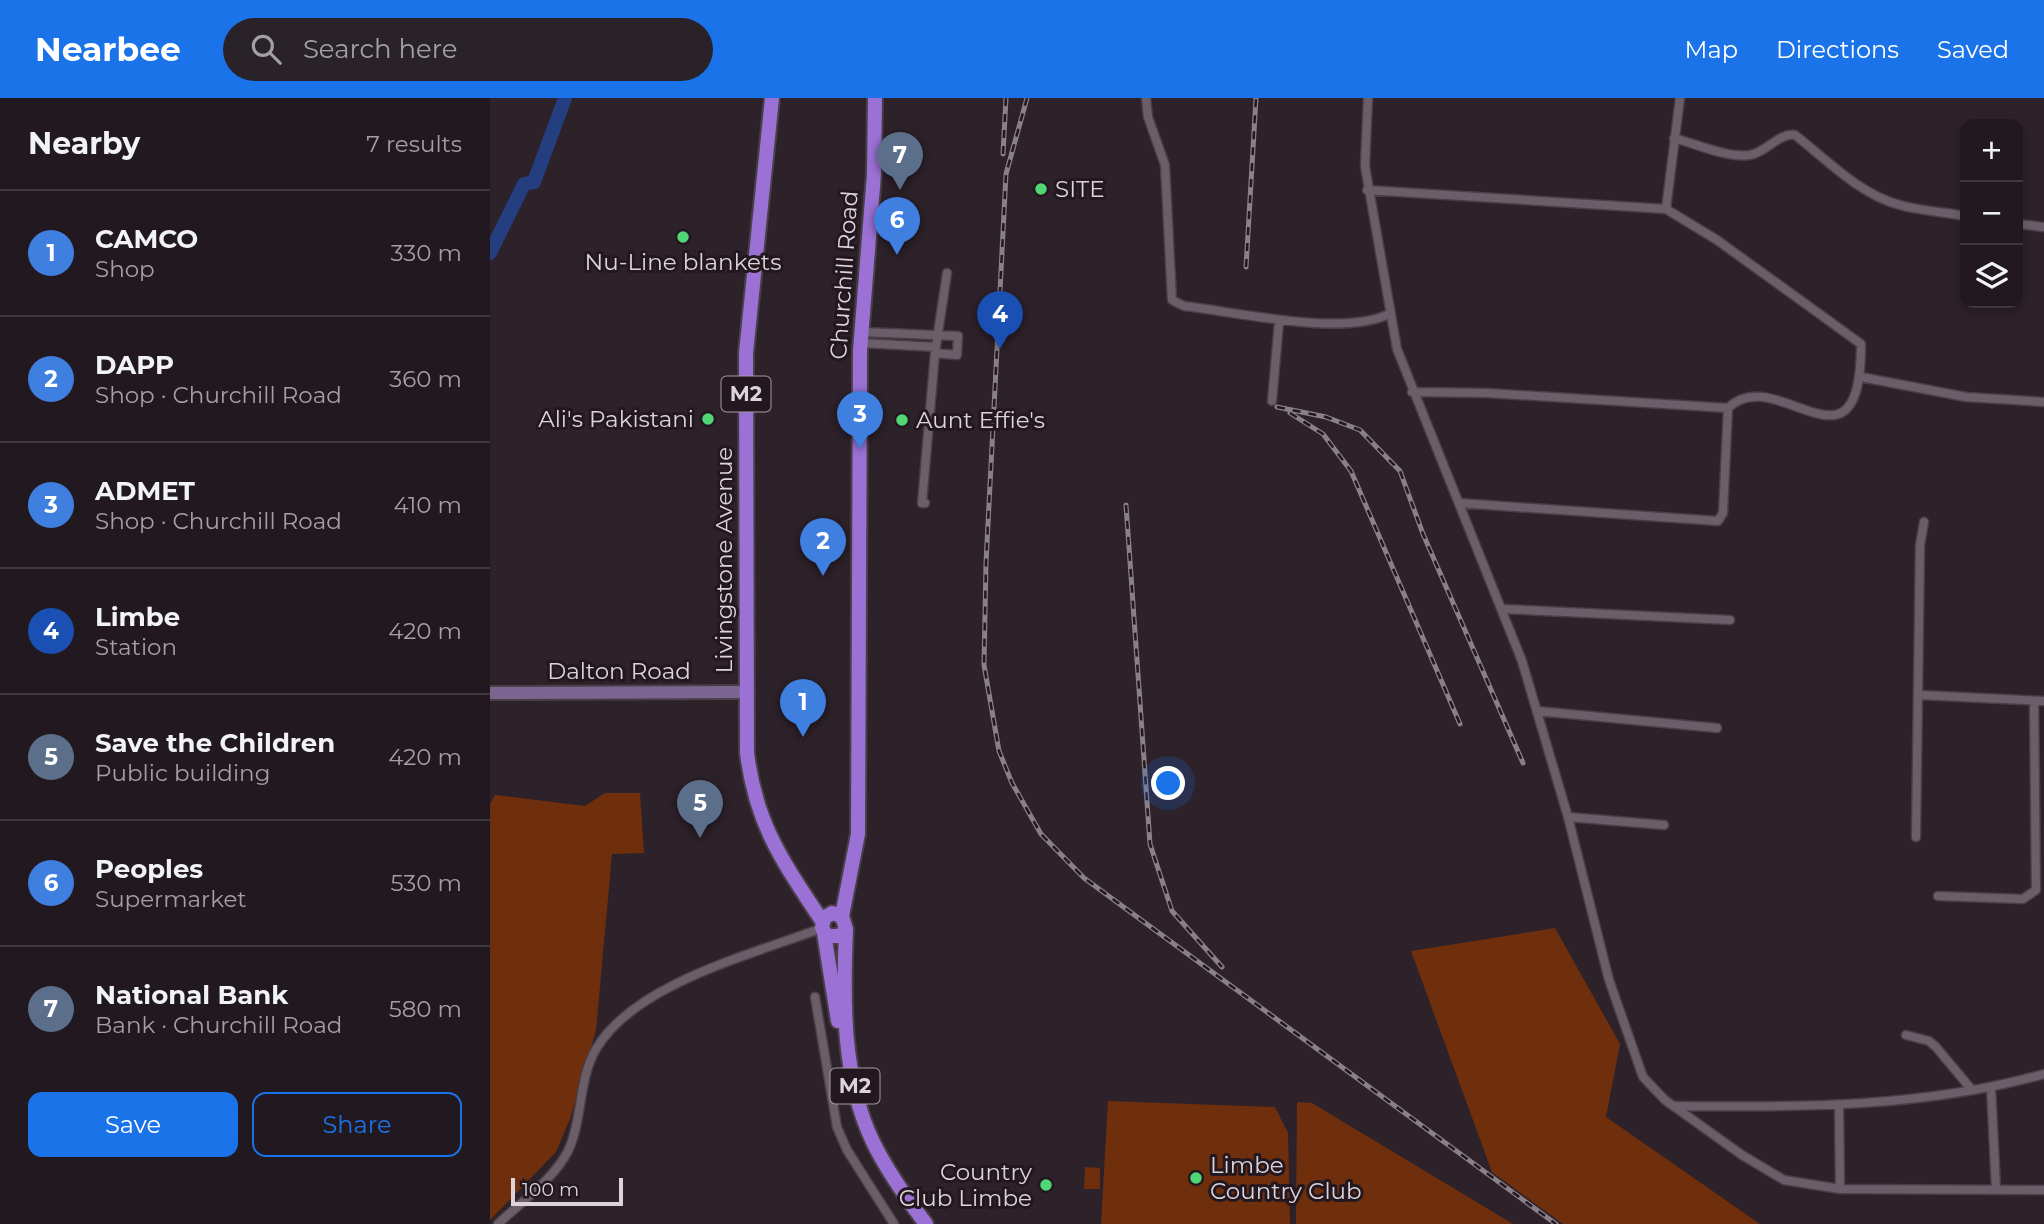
<!DOCTYPE html>
<meta charset="utf-8">
<style>
body{margin:0;font-family:Montserrat,sans-serif;background:#2a2229;color:#f1f3f6}
.controls{position:absolute;right:21px;top:21px;display:grid;overflow:hidden;border-radius:14px;box-shadow:0 4px 10px #0003}
.controls button{width:63px;height:63px;display:grid;place-items:center;padding:0;border:0;border-bottom:2px solid #3f383e;background:#221920;color:#f1f3f6;font:35px sans-serif}
.scale{position:absolute;left:21px;bottom:18px;width:112px;box-sizing:border-box;padding-left:7px;border:4px solid #dcd4da;border-top:0;font-size:19px;line-height:24px;white-space:nowrap;color:#dcd4da;-webkit-text-stroke:5px #231820;paint-order:stroke}
.you{position:absolute;left:679px;top:686px;width:24px;height:24px;margin:-18px;border:5px solid #fff;border-radius:50%;background:#1a73e8;box-shadow:0 0 0 10px #1a73e833}
.badge{display:grid;place-items:center;width:46px;height:46px;border-radius:50%;background:#1a73e8;color:#fff;font-size:23px;font-weight:700}
.pin{position:absolute;translate:-50% -58px;filter:drop-shadow(0 2px 4px #0008)}
.pin::after{content:'';position:absolute;top:37px;width:24px;height:21px;background:inherit;clip-path:polygon(0 0,100% 0,50% 100%)}
.list{margin:0;padding:0;list-style:none}
h2{display:flex;justify-content:space-between;align-items:center;height:91px;margin:0;padding:0 28px;font-size:30px}
h2 small{font-size:23px;font-weight:400;color:#a2a0a5}
.list li{display:grid;grid-template-columns:46px 1fr auto;gap:21px;align-items:center;box-sizing:border-box;height:126px;padding:0 28px;border-top:2px solid #3f383e}
.list b{display:block;font-size:26px;white-space:nowrap}
.list p{margin:0;font-size:23px;white-space:nowrap;color:#a2a0a5}
.list em{font-size:23px;font-style:normal;color:#a2a0a5}
.actions{display:flex;gap:14px;padding:21px 28px}
.actions a{flex:1;padding:16px 0;border:2px solid #1a73e8;border-radius:14px;text-align:center;font-size:24px;color:#1a73e8}
.actions .main{background:#1a73e8;color:#fff}
.icon{flex:none;width:38px;height:38px;fill:none;stroke:currentColor;stroke-width:2;stroke-linecap:round;stroke-linejoin:round}
.map{position:relative;flex:none;width:1554px;height:1126px;overflow:hidden}
header{display:flex;align-items:center;gap:42px;box-sizing:border-box;height:98px;padding:0 35px;background:#1a73e8;color:#fff}
header strong{font-size:33px}
nav{display:flex;gap:38px;margin-inline-start:auto;font-size:24px}
.search{width:490px;height:63px;background:#2a2229;display:flex;align-items:center;gap:18px;box-sizing:border-box;padding:0 24px;border-radius:38px;color:#a2a0a5;font-size:26px}
main{display:flex}
aside{flex:1;background:#221920}
.map>svg:first-child{display:block}
.green{fill:#702f0c}
.lines{fill:none;stroke-linecap:round;stroke-linejoin:round}
.river{stroke:#253e80;stroke-width:14}
.minor-casing{stroke:#493f46;stroke-width:11}
.secondary-casing{stroke:#493f46;stroke-width:16}
.trunk-casing{stroke:#493f46;stroke-width:18}
.minor{stroke:#6b5e68;stroke-width:8}
.secondary{stroke:#7d6591;stroke-width:12}
.trunk{stroke:#9c71d5;stroke-width:14}
.rail-casing{stroke:#8a8087;stroke-width:5}
.rail{stroke:#231820;stroke-width:2.5;stroke-dasharray:8;stroke-linecap:butt}
.poi-dot{fill:#50d674;stroke:#231820;stroke-width:2.5}
.labels{text-anchor:middle;stroke-width:6;stroke-linejoin:round;paint-order:stroke}
.shield{fill:#231820;stroke:#a49ca2;stroke-width:2}
.shield-label{font-size:21px;font-weight:bold;fill:#dcd4da}
.poi-label{font-size:23px;fill:#dcd4da;stroke:#231820;text-anchor:start}
.street-label{font-size:23px;fill:#dcd4da;stroke:#231820}
</style>
<header>
<strong>Nearbee</strong>
<div class="search"><svg class="icon" aria-label="search" viewBox="0 0 24 24"><circle cx="10" cy="10" r="6"/><path d="M15 15l6 6"/></svg>Search here</div>
<nav><a>Map</a><a>Directions</a><a>Saved</a></nav>
</header>
<main>
<aside>
<h2>Nearby<small>7 results</small></h2>
<ul class="list">
<li><span class="badge" style="background:#3f7fe0">1</span><div><b>CAMCO</b><p>Shop</p></div><em>330 m</em></li>
<li><span class="badge" style="background:#3f7fe0">2</span><div><b>DAPP</b><p>Shop · Churchill Road</p></div><em>360 m</em></li>
<li><span class="badge" style="background:#3f7fe0">3</span><div><b>ADMET</b><p>Shop · Churchill Road</p></div><em>410 m</em></li>
<li><span class="badge" style="background:#1a4fb4">4</span><div><b>Limbe</b><p>Station</p></div><em>420 m</em></li>
<li><span class="badge" style="background:#5c6f8a">5</span><div><b>Save the Children</b><p>Public building</p></div><em>420 m</em></li>
<li><span class="badge" style="background:#3f7fe0">6</span><div><b>Peoples</b><p>Supermarket</p></div><em>530 m</em></li>
<li><span class="badge" style="background:#5c6f8a">7</span><div><b>National Bank</b><p>Bank · Churchill Road</p></div><em>580 m</em></li>
</ul>
<div class="actions"><a class="main">Save</a><a>Share</a></div>
</aside>
<div class="map">
<svg width="1554" height="1126" viewBox="0 0 1554 1126">
<rect width="100%" height="100%" fill="#2d212a"/>
<!-- green -->
<path class="green" d="M 115,695 L 150,695 L 154,755 L 122,756 L 106,932 L 80,1021 L 66,1054 L 0,1122 L 0,706 L 5,697 L 95,708 Z
M 1065,830 L 1130,946 L 1116,1019 L 1270,1126 L 1073,1126 L 1002,1074 L 921,853 Z
M 618,1003 L 785,1009 L 798,1035 L 800,1126 L 611,1126 Z
M 807,1004 L 822,1005 L 1023,1126 L 806,1126 Z
M 595,1069 L 610,1070 L 610,1091 L 594,1091 Z"/>
<g class="lines">
<!-- river -->
<path class="river" d="M 0,155 L 34,86 L 44,84 L 75,0"/>
<!-- minor casing -->
<g class="minor-casing">
<path id="minor" d="M 656,0 L 658,19 L 675,67 L 682,202 L 694,208 C 747,214 852,239 899,216
M 878,0 L 875,68 L 907,251 L 1032,563 L 1078,719 L 1119,882 L 1153,979 L 1175,1002 L 1252,1057 L 1294,1082 L 1350,1091 L 1554,1092
M 1184,40 C 1206,46 1237,60 1260,57 C 1277,54 1288,35 1305,37 C 1336,61 1370,97 1410,107 C 1431,113 1454,114 1475,118
M 877,92 L 1176,111 L 1227,142 L 1371,246 C 1371,391 1287,262 1238,310 L 1233,415 L 1228,423 L 969,405
M 1176,111 L 1190,0
M 1528,126 L 1554,129
M 372,234 L 468,238 L 467,257 L 445,255
M 371,245 L 446,249
M 1371,279 L 1476,299 L 1554,304
M 922,294 L 997,295 L 1238,310
M 782,303 L 789,224
M 435,405 L 432,405 L 445,255 L 457,175
M 1013,511 L 1240,522
M 1430,597 L 1554,603
M 1047,613 L 1227,630
M 1078,719 L 1174,727
M 1426,739 L 1430,447 L 1434,424
M 1448,798 L 1533,801 L 1546,792 L 1544,603
M 325,899 L 347,1029 L 357,1052 L 404,1126
M 1416,937 L 1439,943 L 1446,949 L 1482,992
M 1501,989 L 1506,1091
M 1186,1008 C 1310,1009 1433,1010 1554,976
M 1349,1008 L 1350,1091
M 8,1126 C 30,1105 64,1081 78,1053 C 93,1021 88,982 106,951 C 145,885 264,856 332,830"/>
</g>
<!-- secondary casing -->
<g class="secondary-casing">
<path id="secondary" d="M 0,595 L 257,594"/>
</g>
<!-- trunk casing -->
<g class="trunk-casing">
<path id="trunk" d="M 282,0 L 256,255 L 257,655 C 266,727 293,764 332,823
M 352,818 L 342,815 L 334,820 L 332,830 L 337,838 L 350,838 L 356,831 L 352,818 L 368,736 L 370,253 L 384,76 L 385,0
M 356,831 C 353,901 352,980 383,1044 C 397,1073 417,1101 436,1126
M 334,835 L 348,923"/>
</g>
<!-- minor -->
<use href="#minor" class="minor"/>
<!-- secondary -->
<use href="#secondary" class="secondary"/>
<!-- trunk -->
<use href="#trunk" class="trunk"/>
<!-- rail casing -->
<g class="rail-casing">
<path id="rail" d="M 537,0 L 516,76 L 496,465 L 494,567 L 509,653 L 522,685 L 551,736 L 594,780 L 1066,1126
M 513,56 L 516,0
M 756,169 L 766,0
M 787,309 L 836,319 L 870,332 L 910,373 L 933,436 L 1033,665
M 800,315 L 833,336 L 861,373 L 970,626
M 636,407 L 660,746 L 682,813 L 732,869"/>
</g>
<!-- rail -->
<use href="#rail" class="rail"/>
</g>
<!-- markers -->
<g class="poi-dot">
<circle cx="551" cy="91" r="7"/>
<circle cx="193" cy="139" r="7"/>
<circle cx="218" cy="321" r="7"/>
<circle cx="412" cy="322" r="7"/>
<circle cx="706" cy="1080" r="7"/>
<circle cx="556" cy="1087" r="7"/>
</g>
<g class="labels">
<!-- shield labels -->
<g class="shield">
<rect x="231.5" y="278.5" width="49" height="35" rx="5"/>
<rect x="340.5" y="970.5" width="49" height="35" rx="5"/>
</g>
<g class="shield-label">
<text x="256" y="303">M2</text>
<text x="365" y="995">M2</text>
</g>
<!-- poi labels -->
<g class="poi-label">
<text x="565" y="99">SITE</text>
<text x="193" y="172" text-anchor="middle">Nu-Line blankets</text>
<text x="204" y="329" text-anchor="end">Ali's Pakistani</text>
<text x="426" y="330">Aunt Effie's</text>
<text x="720" y="1075">Limbe<tspan x="720" dy="26">Country Club</tspan></text>
<text x="542" y="1082" text-anchor="end">Country<tspan x="542" dy="26">Club Limbe</tspan></text>
</g>
<!-- street labels -->
<g class="street-label">
<text transform="translate(354 177) rotate(-86)" y="8">Churchill Road</text>
<text transform="translate(234 462) rotate(-90)" y="8">Livingstone Avenue</text>
<text x="129" y="581">Dalton Road</text>
</g>
</g>
</svg>
<div class="controls">
<button>+</button>
<button>−</button>
<button><svg class="icon" aria-label="layers" viewBox="0 0 24 24"><path d="M12 4l9 5-9 5-9-5zM3 14l9 5 9-5"/></svg></button>
</div>
<div class="scale">100 m</div>
<div class="you"></div>
<div class="pin badge" style="left:313px;top:639px;background:#3f7fe0">1</div>
<div class="pin badge" style="left:333px;top:478px;background:#3f7fe0">2</div>
<div class="pin badge" style="left:370px;top:351px;background:#3f7fe0">3</div>
<div class="pin badge" style="left:510px;top:251px;background:#1a4fb4">4</div>
<div class="pin badge" style="left:210px;top:740px;background:#5c6f8a">5</div>
<div class="pin badge" style="left:407px;top:157px;background:#3f7fe0">6</div>
<div class="pin badge" style="left:410px;top:92px;background:#5c6f8a">7</div>
</div>
</main>
